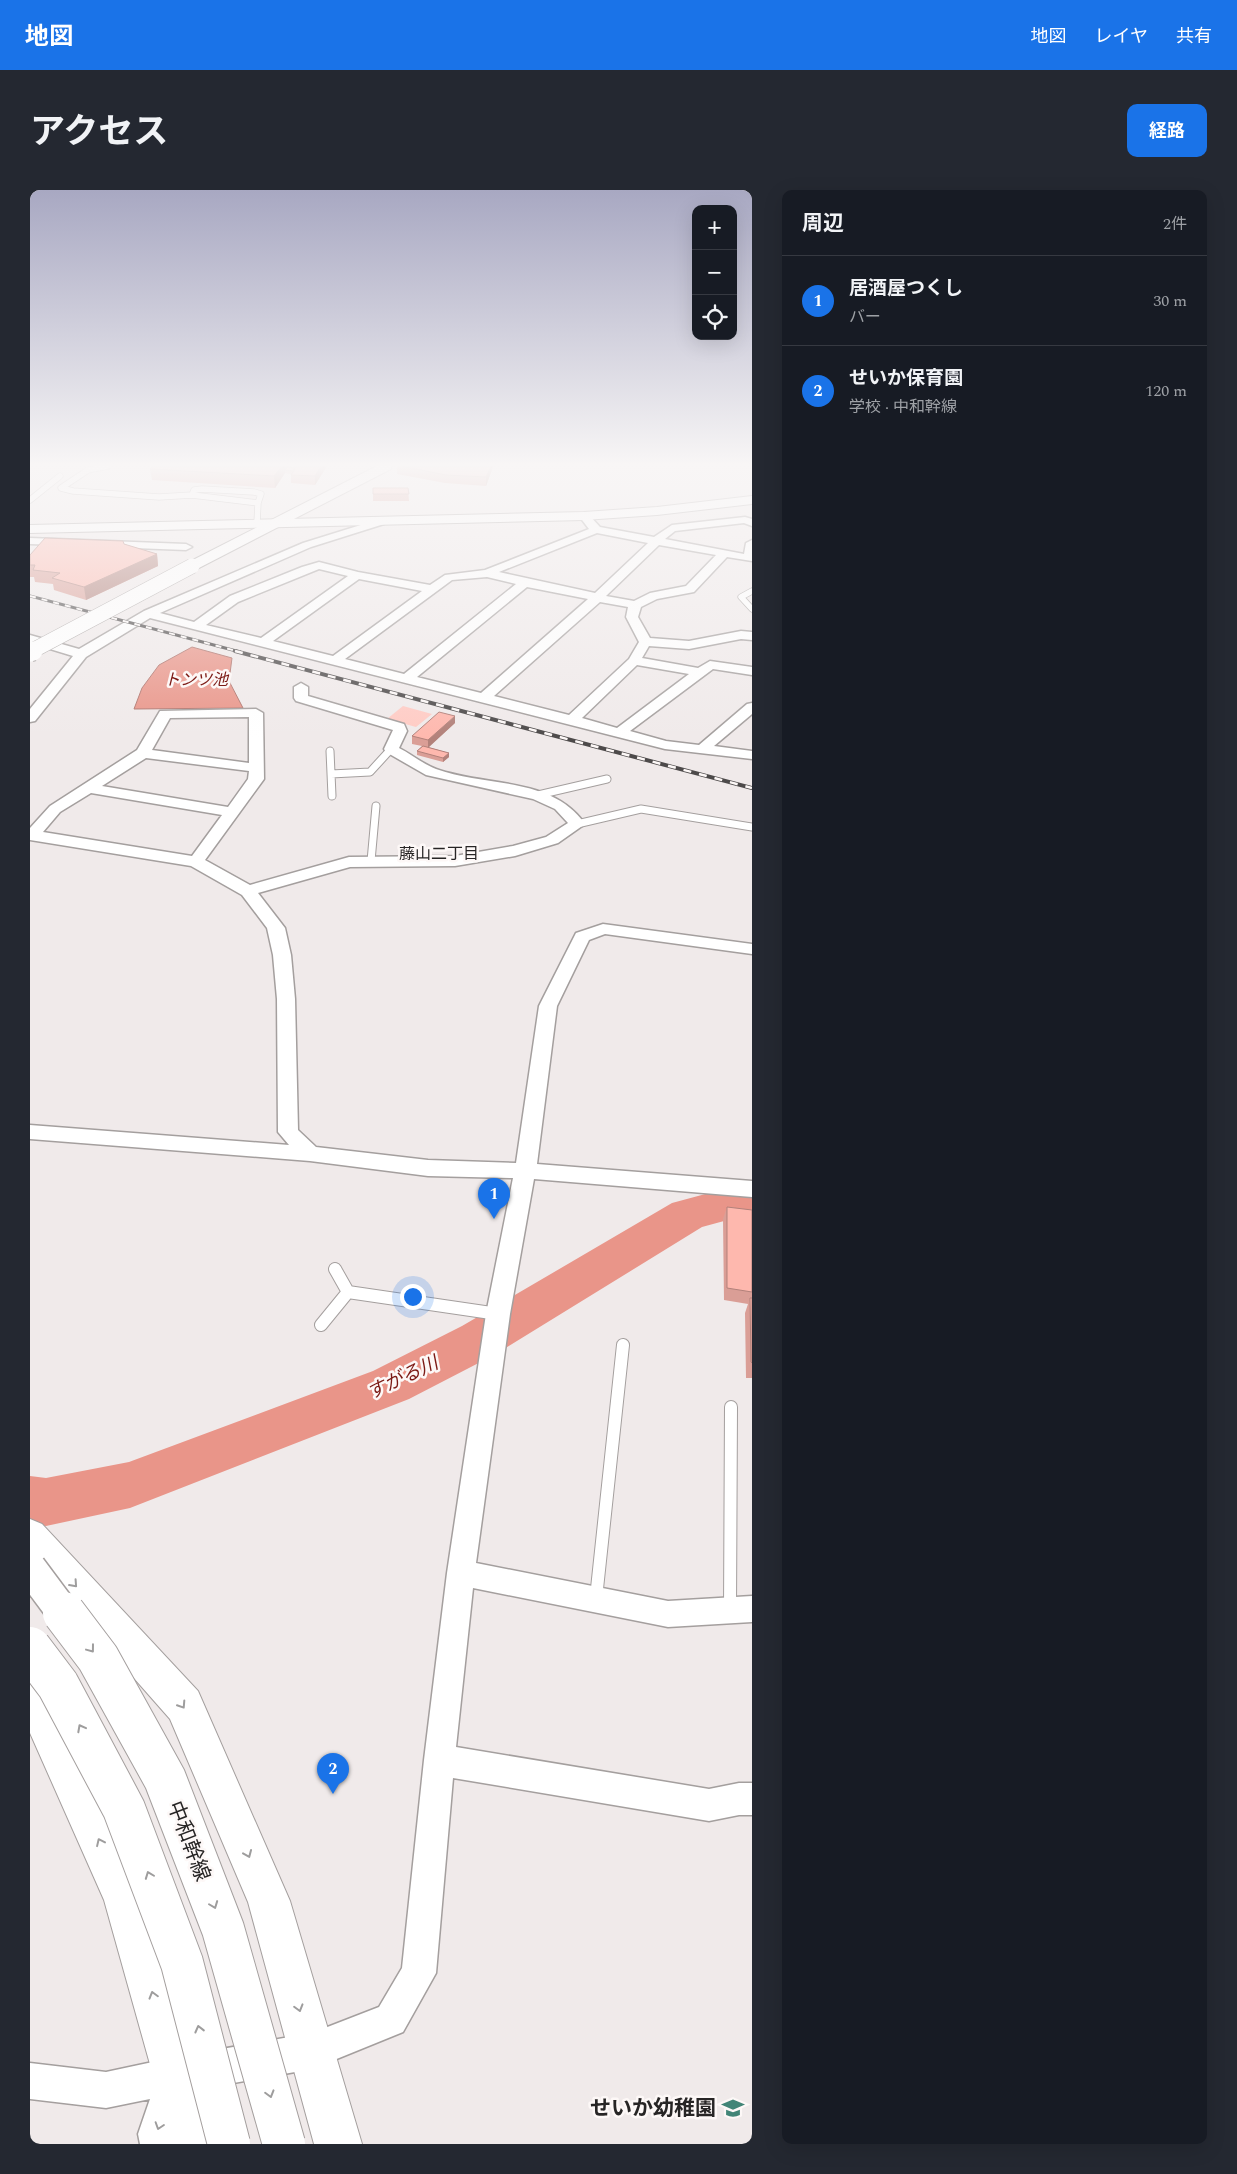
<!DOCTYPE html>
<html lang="ja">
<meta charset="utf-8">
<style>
body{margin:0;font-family:Spectral,"Noto Sans JP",serif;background:#242831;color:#f1f3f6}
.controls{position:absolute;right:15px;top:15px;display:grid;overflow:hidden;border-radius:10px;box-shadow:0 5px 20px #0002}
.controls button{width:45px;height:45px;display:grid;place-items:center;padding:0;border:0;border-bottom:1px solid #363941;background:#171b24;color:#f1f3f6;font:25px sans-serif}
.you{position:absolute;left:382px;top:1106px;width:18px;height:18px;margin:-12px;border:4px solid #fff;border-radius:50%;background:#1a73e8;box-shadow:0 0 0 8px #1a73e833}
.badge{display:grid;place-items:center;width:32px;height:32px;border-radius:50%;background:#1a73e8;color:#fff;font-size:16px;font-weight:700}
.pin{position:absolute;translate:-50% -41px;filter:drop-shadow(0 1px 2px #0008)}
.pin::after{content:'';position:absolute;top:26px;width:18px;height:15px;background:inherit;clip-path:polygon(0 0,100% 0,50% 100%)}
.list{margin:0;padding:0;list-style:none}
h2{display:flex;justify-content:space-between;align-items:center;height:65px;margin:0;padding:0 20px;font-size:21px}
h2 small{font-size:16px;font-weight:400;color:#9ea1a6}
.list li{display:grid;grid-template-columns:32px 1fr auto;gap:15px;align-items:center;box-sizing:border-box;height:90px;padding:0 20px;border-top:1px solid #363941}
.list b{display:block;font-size:19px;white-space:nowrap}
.list p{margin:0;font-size:16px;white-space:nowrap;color:#9ea1a6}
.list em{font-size:16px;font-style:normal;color:#9ea1a6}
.icon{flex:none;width:28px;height:28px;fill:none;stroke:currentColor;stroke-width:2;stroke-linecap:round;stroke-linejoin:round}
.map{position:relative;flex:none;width:722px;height:1954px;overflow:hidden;border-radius:10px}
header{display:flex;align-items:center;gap:30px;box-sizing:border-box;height:70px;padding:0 25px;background:#1a73e8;color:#fff}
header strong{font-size:24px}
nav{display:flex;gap:28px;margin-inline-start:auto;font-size:18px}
.intro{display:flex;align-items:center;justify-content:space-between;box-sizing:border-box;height:120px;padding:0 30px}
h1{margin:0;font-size:35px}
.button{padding:12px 22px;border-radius:10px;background:#1a73e8;color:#fff;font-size:18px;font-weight:700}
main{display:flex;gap:30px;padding:0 30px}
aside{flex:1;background:#171b24;border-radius:10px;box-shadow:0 5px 20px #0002}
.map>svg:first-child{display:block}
.green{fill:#ffcbc4}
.water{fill:#e99589;stroke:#af736b}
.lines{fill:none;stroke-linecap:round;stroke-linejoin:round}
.river{fill:#e99589;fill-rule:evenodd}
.lane-far2-casing{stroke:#a49f9e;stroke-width:7}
.lane-far1-casing{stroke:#a49f9e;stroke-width:9}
.lane-casing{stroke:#a49f9e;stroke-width:14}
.street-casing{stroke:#a49f9e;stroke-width:3}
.secondary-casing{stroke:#a49f9e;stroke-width:2}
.highway-casing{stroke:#a49f9e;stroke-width:2}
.lane-far2{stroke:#fff;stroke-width:5.5}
.lane-far1{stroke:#fff;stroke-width:7}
.lane{stroke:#fff;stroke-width:12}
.street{fill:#fff;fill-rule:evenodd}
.secondary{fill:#fff;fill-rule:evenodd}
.highway{fill:#fff;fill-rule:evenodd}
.rail-far1-casing{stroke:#4d4a4a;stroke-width:3}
.rail-casing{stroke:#4d4a4a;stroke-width:4}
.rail-far1{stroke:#fdf8f7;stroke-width:2;stroke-dasharray:6;stroke-linecap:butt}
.rail{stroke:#fdf8f7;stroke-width:2.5;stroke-dasharray:8;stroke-linecap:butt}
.secondary-bridge-far3-casing{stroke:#a49f9e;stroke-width:16;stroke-linecap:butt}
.secondary-bridge-far2-casing{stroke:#a49f9e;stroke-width:21;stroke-linecap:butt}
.secondary-bridge-far1-casing{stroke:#a49f9e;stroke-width:35;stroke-linecap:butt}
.secondary-bridge-casing{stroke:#a49f9e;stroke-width:44;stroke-linecap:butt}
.secondary-bridge-far3{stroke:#fff;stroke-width:15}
.secondary-bridge-far2{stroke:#fff;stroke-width:19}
.secondary-bridge-far1{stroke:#fff;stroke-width:32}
.secondary-bridge{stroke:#fff;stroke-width:42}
.wall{fill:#da9e96}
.shaded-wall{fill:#b2817a}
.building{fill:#feb8ae;stroke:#b2817a}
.oneway{stroke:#9e9d9d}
.labels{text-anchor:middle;stroke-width:5;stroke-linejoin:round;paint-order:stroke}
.far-water-label{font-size:16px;font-style:italic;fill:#7c1a15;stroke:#fdf8f7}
.far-neighbourhood-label{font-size:16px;fill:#272525;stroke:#fdf8f7}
.water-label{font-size:19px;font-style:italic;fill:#7c1a15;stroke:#fdf8f7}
.near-street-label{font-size:21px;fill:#272525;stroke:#fdf8f7}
.near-poi-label{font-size:21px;font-weight:bold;fill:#272525;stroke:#fdf8f7;text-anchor:end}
</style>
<header>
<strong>地図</strong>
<nav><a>地図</a><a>レイヤ</a><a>共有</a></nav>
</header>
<div class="intro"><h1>アクセス</h1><a class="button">経路</a></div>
<main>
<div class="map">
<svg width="722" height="1954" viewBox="0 0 722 1954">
<rect width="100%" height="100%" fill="#f0eaea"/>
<!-- green -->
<path class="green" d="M 373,516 L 402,524 L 386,537 L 357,529 Z"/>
<!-- water -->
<path class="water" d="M 162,457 L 202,468 L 199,491 L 213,518 L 104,519 L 112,498 L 129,475 Z"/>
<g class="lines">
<!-- river -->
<path class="river" d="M 722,998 L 722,1030 L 694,1031 L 672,1037 L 466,1164 L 379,1209 L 100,1318 L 16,1336 L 0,1334 L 0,1286 L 16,1288 L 99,1272 L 343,1181 L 432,1136 L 642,1013 L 694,999 Z"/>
<!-- lane-far2 casing -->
<g class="lane-far2-casing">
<path id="lane-far2" d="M 78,276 L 58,280 L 31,298 L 43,301 L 129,307 L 162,305
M 172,299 L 224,302 L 231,304 L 228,313 L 162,305 L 164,300 Z
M 0,310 L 30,286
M 227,333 L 228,313
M 722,401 L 711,407 L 722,419"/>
</g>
<!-- lane-far1 casing -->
<g class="lane-far1-casing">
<path id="lane-far1" d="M 300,561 L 302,606
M 301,584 L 340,582 L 361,559
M 508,605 L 577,589
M 547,634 L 611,619 L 722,637
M 341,671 L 346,616"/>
</g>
<!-- lane casing -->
<g class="lane-casing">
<path id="lane" d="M 305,1079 L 318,1102
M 291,1135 L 318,1102 L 468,1124
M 566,1408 L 593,1155
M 700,1420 L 701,1217"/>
</g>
<!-- street casing -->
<g class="street-casing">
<path id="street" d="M 554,323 L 558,324 L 570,337 L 624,347 L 642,335 L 715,327 L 722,329 L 722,336 L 714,333 L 645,341 L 635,349 L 714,364 L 716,353 L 722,350 L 722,371 L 697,367 L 664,402 L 627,409 L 611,417 L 608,427 L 620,448 L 659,451 L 711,441 L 722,442 L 722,450 L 711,449 L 659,459 L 619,456 L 612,468 L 668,478 L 680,471 L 722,477 L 722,485 L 683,479 L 600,541 L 636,551 L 669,555 L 717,514 L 722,513 L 722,524 L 684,556 L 722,561 L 722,569 L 635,559 L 120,428 L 56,467 L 5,531 L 0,532 L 0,519 L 43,466 L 0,453 L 0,445 L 49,459 L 114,421 L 273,353 L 350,329 L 355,332 L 354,334 L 281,357 L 130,423 L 164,432 L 200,406 L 272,377 L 289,372 L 328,382 L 400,395 L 415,385 L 455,380 L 559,339 L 549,326 ZM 567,343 L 618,353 L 565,403 L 469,382 ZM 629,355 L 686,365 L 656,396 L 620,403 L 604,411 L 576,406 ZM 289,379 L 318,386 L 231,448 L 176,435 L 208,412 ZM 457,387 L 486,394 L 374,484 L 315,469 L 422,390 ZM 329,389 L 392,401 L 303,466 L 243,451 ZM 497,397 L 558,409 L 451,503 L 387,487 ZM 570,412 L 598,417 L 596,427 L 609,452 L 599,469 L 539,525 L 464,506 ZM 607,475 L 659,484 L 587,538 L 552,528 Z
M 0,348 L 156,354 L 162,357 L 156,360 L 0,354 Z
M 271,493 L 278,497 L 278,506 L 374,534 L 377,541 L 369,558 C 381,564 393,574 406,579 C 455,597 522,586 555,634 L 528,653 L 485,666 L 425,676 L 320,677 L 228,703 L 255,738 L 261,765 L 265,809 L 268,940 L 286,957 L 398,970 L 486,973 L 509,816 L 546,743 L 573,734 L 722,754 L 722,764 L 575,744 L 559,750 L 527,816 L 507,974 L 722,991 L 722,1007 L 504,989 L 480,1124 L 446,1373 L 638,1411 L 722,1406 L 722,1432 L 638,1437 L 443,1398 L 426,1557 L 679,1599 L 709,1593 L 722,1593 L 722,1625 L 709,1625 L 679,1631 L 423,1588 L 406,1783 L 373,1842 L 282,1879 L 159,1901 L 144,1944 L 146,1954 L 110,1954 L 108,1944 L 120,1909 L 76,1918 L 0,1909 L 0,1873 L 76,1882 L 146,1867 L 282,1843 L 349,1817 L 372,1778 L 394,1570 L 417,1383 L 456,1124 L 483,988 L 398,986 L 280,971 L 0,949 L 0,935 L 259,955 L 248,942 L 247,809 L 243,765 L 237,738 L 212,705 L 161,676 L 0,650 L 0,638 L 20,616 L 107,560 L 130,521 L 226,519 L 233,523 L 234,589 L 175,670 L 220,695 L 319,667 L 425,666 L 483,656 L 516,647 L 538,633 L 525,619 L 503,609 L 396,585 L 356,562 L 354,559 L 363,540 L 266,511 L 264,508 L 264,497 ZM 219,527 L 219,573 L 122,560 L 140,528 ZM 116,568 L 219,581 L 218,589 L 198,617 L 72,596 ZM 61,603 L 192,625 L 162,666 L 13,642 L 30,622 Z"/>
</g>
<!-- secondary casing -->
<g class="secondary-casing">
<path id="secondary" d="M 347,276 L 362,276 L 361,279 L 167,379 L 157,379 L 155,376 L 157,373 Z
M 0,1329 L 12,1334 L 168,1501 L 260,1711 L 332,1954 L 284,1954 L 218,1712 L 140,1529 L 0,1370 Z
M 0,1491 L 14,1496 L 28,1516 L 116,1707 L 169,1885 L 186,1954 L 138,1954 L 123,1885 L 74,1710 L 0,1543 Z"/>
</g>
<!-- highway casing -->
<g class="highway-casing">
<path id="highway" d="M 722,306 L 722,314 L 627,325 L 554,330 L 0,343 L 0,335 L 554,322 L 627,317 Z"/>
</g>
<!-- lane-far2 -->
<use href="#lane-far2" class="lane-far2"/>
<!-- lane-far1 -->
<use href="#lane-far1" class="lane-far1"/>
<!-- lane -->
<use href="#lane" class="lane"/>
<!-- street -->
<use href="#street" class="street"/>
<!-- secondary -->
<use href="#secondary" class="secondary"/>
<!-- highway -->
<use href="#highway" class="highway"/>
<!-- rail-far1 casing -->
<g class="rail-far1-casing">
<path id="rail-far1" d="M 0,406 L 210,462"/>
</g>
<!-- rail casing -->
<g class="rail-casing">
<path id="rail" d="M 205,461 L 722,598"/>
</g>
<!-- rail-far1 -->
<use href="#rail-far1" class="rail-far1"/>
<!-- rail -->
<use href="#rail" class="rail"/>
<!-- secondary-bridge-far3 casing -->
<g class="secondary-bridge-far3-casing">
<path id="secondary-bridge-far3" d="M 0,462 L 162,376"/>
</g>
<!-- secondary-bridge-far2 casing -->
<g class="secondary-bridge-far2-casing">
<path id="secondary-bridge-far2" d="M 0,462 L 3,461"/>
</g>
<!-- secondary-bridge-far1 casing -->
<g class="secondary-bridge-far1-casing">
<path id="secondary-bridge-far1" d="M 0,1378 L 35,1425"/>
</g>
<!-- secondary-bridge casing -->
<g class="secondary-bridge-casing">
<path id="secondary-bridge" d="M 34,1423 L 68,1468 L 135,1589 L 193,1739 L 254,1954
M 0,1458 L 28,1495 L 94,1619 L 152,1773 L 199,1954"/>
</g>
<!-- secondary-bridge-far3 -->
<use href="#secondary-bridge-far3" class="secondary-bridge-far3"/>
<!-- secondary-bridge-far2 -->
<use href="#secondary-bridge-far2" class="secondary-bridge-far2"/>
<!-- secondary-bridge-far1 -->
<use href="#secondary-bridge-far1" class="secondary-bridge-far1"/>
<!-- secondary-bridge -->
<use href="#secondary-bridge" class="secondary-bridge"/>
</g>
<!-- wall -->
<path class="wall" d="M 123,276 L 259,276 L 259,278 L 265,278 L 297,276 L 285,295 L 261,293 L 261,284 L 255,283 L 245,298 L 122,290 L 120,279 Z
M 367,276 L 463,276 L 456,296 L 415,293 L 367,284 Z
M 343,298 L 378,298 L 379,311 L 343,311 Z
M 94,354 L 127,364 L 128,376 L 56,410 L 24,400 L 23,394 L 5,392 L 4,387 L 0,387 L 0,365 Z
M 425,533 L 398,557 L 419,563 L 419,567 L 413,572 L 387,565 L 387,561 L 392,556 L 382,554 L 382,546 Z
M 697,1017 L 722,1020 L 722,1188 L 716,1188 L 715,1123 L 718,1114 L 694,1110 L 693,1029 Z"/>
<!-- shaded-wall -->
<path class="shaded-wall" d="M 252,276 L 259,276 L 259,278 L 255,280 L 255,283 L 245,298 L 244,286 Z
M 291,276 L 297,276 L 285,295 L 285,286 Z
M 461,276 L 463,276 L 463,277 L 456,296 L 456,287 Z
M 127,364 L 128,376 L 56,410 L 54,397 Z
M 425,526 L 425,533 L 398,558 L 398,550 Z
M 419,563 L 419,567 L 413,572 L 413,568 Z"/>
<!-- building -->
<path class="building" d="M 123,276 L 252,276 L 244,286 L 120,279 Z
M 267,276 L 291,276 L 285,286 L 261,285 Z
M 371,276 L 461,276 L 456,287 L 416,285 Z
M 257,277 L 265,278 L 263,281 L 255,280 Z
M 343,298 L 378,298 L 379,304 L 343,304 Z
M 15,348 L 93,351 L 94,354 L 127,364 L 54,397 L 22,388 L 30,383 L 3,380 L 5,375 L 0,375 L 0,365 Z
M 409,522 L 425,526 L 398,550 L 382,546 Z
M 393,556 L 419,563 L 413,568 L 387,561 Z
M 697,1017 L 722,1020 L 722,1102 L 697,1098 Z
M 720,1108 L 722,1108 L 722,1173 L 721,1172 Z"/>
<!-- one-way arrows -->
<defs><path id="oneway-chevron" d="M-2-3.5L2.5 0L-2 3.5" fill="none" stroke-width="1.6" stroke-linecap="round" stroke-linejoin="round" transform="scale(1.25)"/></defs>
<g class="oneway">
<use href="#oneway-chevron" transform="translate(44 1394) rotate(48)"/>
<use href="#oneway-chevron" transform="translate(61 1459) rotate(53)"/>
<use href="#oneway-chevron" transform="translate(152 1515) rotate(57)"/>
<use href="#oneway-chevron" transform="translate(51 1538) rotate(-118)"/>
<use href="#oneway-chevron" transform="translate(70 1652) rotate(-115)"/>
<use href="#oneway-chevron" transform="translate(218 1664) rotate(67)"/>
<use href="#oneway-chevron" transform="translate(119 1685) rotate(-111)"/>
<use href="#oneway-chevron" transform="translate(184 1715) rotate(69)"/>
<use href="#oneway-chevron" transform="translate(123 1805) rotate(-106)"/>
<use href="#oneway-chevron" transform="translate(269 1818) rotate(74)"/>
<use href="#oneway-chevron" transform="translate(169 1839) rotate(-104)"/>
<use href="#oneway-chevron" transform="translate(240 1904) rotate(74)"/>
<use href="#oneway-chevron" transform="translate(129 1936) rotate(108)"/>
</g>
<!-- sky -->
<linearGradient id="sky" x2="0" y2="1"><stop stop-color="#a8a8c2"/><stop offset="0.5" stop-color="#f8f6f6"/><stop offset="1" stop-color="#f8f6f6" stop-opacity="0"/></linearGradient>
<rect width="722" height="549" fill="url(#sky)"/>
<!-- icons -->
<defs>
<g id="school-bare" transform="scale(1.725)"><path d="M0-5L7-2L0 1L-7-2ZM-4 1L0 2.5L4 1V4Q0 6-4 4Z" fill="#428577" stroke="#fdf8f7" stroke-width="2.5" paint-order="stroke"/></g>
</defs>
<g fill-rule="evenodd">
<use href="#school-bare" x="703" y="1918"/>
</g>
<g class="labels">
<!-- far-water labels -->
<g class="far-water-label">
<text x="166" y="495">トンツ池</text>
</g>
<!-- far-neighbourhood labels -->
<g class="far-neighbourhood-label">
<text x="409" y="669">藤山二丁目</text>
</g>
<!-- water labels -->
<g class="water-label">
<text transform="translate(372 1187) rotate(-25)" y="7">すがる川</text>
</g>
<!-- near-street labels -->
<g class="near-street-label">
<text transform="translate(159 1651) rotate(69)" y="7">中和幹線</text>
</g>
<!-- near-poi labels -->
<g class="near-poi-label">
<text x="686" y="1925">せいか幼稚園</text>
</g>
</g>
</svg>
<div class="controls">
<button>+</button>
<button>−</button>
<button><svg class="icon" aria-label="locate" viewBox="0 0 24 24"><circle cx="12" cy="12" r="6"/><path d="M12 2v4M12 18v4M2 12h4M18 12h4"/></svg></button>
</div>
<div class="you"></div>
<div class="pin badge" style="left:464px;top:1029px">1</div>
<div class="pin badge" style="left:303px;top:1604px">2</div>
</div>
<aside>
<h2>周辺<small>2件</small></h2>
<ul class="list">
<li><span class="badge">1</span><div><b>居酒屋つくし</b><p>バー</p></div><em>30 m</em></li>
<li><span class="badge">2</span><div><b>せいか保育園</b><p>学校 · 中和幹線</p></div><em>120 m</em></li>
</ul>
</aside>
</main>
